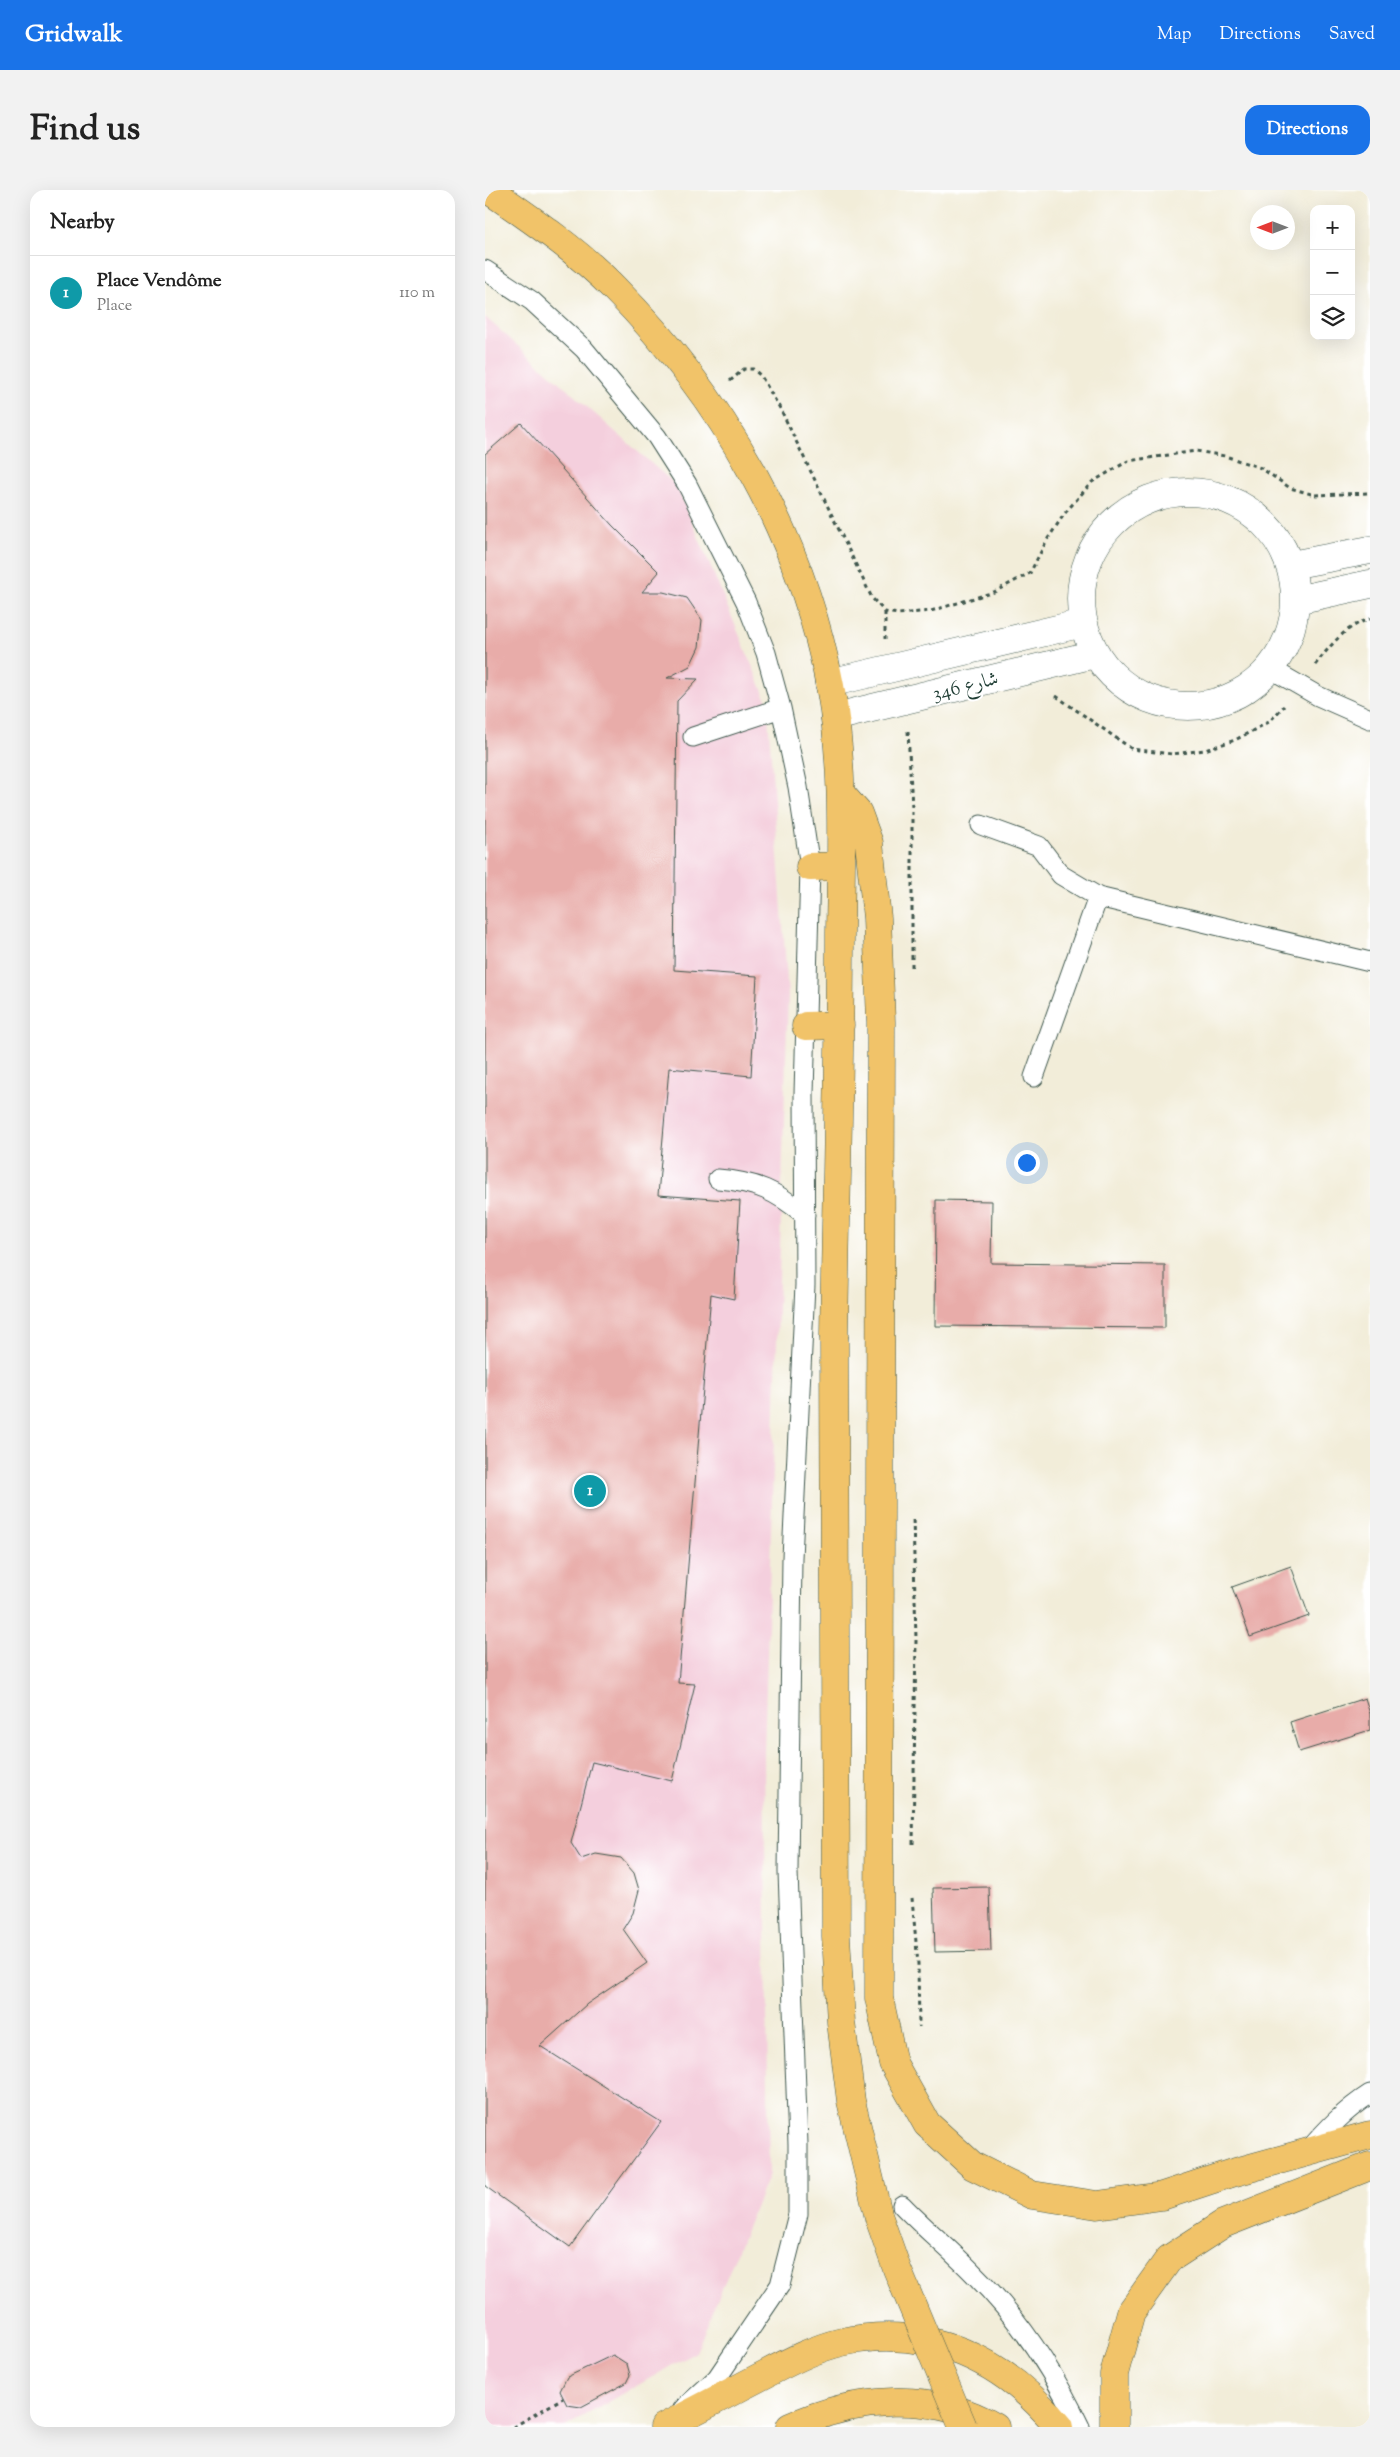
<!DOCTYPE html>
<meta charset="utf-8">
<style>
body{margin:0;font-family:"Sorts Mill Goudy",Amiri,serif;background:#f2f2f2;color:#222}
.controls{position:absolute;right:15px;top:15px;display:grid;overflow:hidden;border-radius:10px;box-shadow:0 5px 20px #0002}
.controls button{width:45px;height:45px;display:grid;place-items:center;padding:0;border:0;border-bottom:1px solid #e0e0e0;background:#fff;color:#222;font:25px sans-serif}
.compass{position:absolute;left:765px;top:15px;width:45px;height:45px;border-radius:50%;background:#fff;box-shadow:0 5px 20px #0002;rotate:270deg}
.you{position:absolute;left:541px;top:972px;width:18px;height:18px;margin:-12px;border:4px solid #fff;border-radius:50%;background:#1a73e8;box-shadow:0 0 0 8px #1a73e833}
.badge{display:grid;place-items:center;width:32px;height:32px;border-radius:50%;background:#1a73e8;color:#fff;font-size:16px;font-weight:700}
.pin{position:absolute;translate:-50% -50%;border:2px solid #fff;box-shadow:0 1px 5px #0006}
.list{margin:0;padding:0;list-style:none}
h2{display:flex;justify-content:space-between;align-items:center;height:65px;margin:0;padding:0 20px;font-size:21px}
h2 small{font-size:16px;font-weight:400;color:#767676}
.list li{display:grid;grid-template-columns:32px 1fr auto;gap:15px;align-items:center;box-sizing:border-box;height:75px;padding:0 20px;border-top:1px solid #e0e0e0}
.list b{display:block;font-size:19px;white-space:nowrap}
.list p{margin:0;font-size:16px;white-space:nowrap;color:#767676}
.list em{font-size:16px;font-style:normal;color:#767676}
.icon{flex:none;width:28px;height:28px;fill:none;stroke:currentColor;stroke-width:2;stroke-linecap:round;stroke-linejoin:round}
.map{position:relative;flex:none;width:885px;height:2237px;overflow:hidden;border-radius:15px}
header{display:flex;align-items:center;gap:30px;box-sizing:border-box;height:70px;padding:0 25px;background:#1a73e8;color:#fff}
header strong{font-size:24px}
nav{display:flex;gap:28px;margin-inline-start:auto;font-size:18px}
.intro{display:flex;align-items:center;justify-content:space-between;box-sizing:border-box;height:120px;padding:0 30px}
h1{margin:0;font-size:35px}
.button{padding:12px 22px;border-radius:15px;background:#1a73e8;color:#fff;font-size:18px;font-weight:700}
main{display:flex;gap:30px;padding:0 30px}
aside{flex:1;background:#fff;border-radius:15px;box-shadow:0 5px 20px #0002}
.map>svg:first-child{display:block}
.built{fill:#f4cfdd}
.building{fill:#e8aca9}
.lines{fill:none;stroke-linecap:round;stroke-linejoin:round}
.service-casing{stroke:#3f574d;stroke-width:21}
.tertiary-casing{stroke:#3f574d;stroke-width:29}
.primary-casing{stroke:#3f574d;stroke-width:29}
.path{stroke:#3f574d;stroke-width:3;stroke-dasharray:4 4;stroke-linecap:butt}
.service{stroke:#fff;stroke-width:19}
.tertiary{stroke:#fff;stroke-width:28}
.primary{stroke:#f1c369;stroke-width:28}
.primary-bridge-casing{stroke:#3f574d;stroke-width:29;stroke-linecap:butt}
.primary-bridge{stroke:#f1c369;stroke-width:28}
.labels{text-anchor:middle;stroke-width:4;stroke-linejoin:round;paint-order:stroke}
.street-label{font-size:20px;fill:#1f3d34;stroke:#fff}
</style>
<header>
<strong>Gridwalk</strong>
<nav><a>Map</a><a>Directions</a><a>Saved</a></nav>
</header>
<div class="intro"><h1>Find us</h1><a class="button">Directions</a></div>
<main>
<aside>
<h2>Nearby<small></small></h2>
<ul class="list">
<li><span class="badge" style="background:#0f9aa8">1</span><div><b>Place Vendôme</b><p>Place</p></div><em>110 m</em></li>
</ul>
</aside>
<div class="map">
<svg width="885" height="2237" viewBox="0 0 885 2237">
<rect width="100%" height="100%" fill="#fff"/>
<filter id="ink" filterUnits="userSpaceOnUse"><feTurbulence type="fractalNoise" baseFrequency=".02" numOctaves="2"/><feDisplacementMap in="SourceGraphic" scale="10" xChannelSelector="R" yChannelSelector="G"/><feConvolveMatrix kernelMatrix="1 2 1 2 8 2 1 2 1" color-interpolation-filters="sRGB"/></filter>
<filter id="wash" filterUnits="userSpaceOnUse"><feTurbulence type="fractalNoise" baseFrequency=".0096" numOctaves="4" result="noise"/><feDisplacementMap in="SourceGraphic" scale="20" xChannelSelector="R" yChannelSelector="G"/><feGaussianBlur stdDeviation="1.12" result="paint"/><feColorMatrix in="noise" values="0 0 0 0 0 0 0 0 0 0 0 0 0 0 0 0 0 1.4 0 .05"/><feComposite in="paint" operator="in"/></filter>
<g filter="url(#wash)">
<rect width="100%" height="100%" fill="#f2edd9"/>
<!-- built -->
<path class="built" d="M 0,127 L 192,296 L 282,511 L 303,805 L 279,1563 L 284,1984 L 211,2162 L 80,2237 L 0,2237 Z"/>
<g id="blocks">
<!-- building -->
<path class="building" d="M 36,233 L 127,335 L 174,382 L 157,402 L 178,402 L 202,408 L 217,430 L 214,457 L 205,476 L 182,488 L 213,489 L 192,511 L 189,780 L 272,786 L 266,886 L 184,878 L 173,1005 L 255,1011 L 249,1109 L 226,1104 L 193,1493 L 210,1494 L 187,1591 L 107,1572 L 86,1653 L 96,1669 L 111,1664 L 136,1668 L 149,1683 L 154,1700 L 148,1723 L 138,1739 L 162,1773 L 102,1814 L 55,1856 L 176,1932 L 85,2057 L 0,1996 L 0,264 Z
M 451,1010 L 507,1011 L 506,1073 L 680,1075 L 680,1138 L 450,1136 Z
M 806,1376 L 824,1426 L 765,1447 L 747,1397 Z
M 880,1508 L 885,1524 L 885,1540 L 814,1562 L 805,1532 Z
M 504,1697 L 506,1761 L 450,1762 L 448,1698 Z
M 128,2165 L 142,2174 L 145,2185 L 141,2193 L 96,2217 L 82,2215 L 75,2201 L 82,2187 Z"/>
</g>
</g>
<g filter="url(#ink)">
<use href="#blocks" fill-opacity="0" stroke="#3f574d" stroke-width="1"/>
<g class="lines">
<!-- service casing -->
<g class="service-casing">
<path id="service" d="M 0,80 L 47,111 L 99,159 L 172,247 L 202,294 L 261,412 L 281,463 L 296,518 L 313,597 L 325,677 L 319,904 L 320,1095 L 307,1368 L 303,1682 L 313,1954 L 313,2024 L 295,2095 L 232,2188 L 198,2219
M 786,479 L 833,506 L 885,529
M 208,547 L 296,518
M 496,635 L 554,656 L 576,685 L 613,707 L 885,772
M 549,887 L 613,707
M 233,989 C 271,992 291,1001 320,1025
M 823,1961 C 842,1939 860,1920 885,1904
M 417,2015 C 440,2039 466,2060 489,2084 C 534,2128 568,2180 595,2237"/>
</g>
<!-- tertiary casing -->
<g class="tertiary-casing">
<path id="tertiary" d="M596 409a107 107 0 1 1 214 0a107 107 0 1 1-214 0Z
M 806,375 L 885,360
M 811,410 L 885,394
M 344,493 L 598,433
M 350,527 L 610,464"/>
</g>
<!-- primary casing -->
<g class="primary-casing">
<path id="primary" d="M 4,0 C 46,29 93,61 129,98 C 237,207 316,344 345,496 C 360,577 356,662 355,744 C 355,878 351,1012 349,1146
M 356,604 L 373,623 L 384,653 L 392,728 L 396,832 L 394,1808 L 408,1873 L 442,1934 L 488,1976 L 547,2005 L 612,2015 L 677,2006 L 747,1983 L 885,1945
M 325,677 L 356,676
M 321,836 L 355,835
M 179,2237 C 210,2221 242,2204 273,2188 C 300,2174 327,2159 357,2152 C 444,2133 520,2170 574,2237
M 305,2237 C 369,2207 447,2200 510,2237
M 629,2237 L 629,2184 L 646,2122 L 684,2069 L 738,2034 L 885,1976"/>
</g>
<!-- path -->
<path class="path" d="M 245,191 L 259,179 L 268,179 L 276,186 L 296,220 L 387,408 L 400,422 L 413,424 L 446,421 L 509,402 L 545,383 L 562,350 L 580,323 L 607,292 L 643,271 L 711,261 L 740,266 L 776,278 L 805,298 L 830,305 L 885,303
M 400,422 L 400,449
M 830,475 C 846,455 860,436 885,429
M 571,506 L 647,559 L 687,564 L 720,560 L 750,550 L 784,532 L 799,516
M 423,541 L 427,618 L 427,780
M 428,1654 L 431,1450 L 428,1326
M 427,1708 L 433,1774 L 434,1837
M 28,2237 L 78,2208"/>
<!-- service -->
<use href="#service" class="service"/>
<!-- tertiary -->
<use href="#tertiary" class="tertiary"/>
<!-- primary -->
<use href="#primary" class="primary"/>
<!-- primary-bridge casing -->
<g class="primary-bridge-casing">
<path id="primary-bridge" d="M 349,1146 L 351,1746 L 356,1832 L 366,1911 L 394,2028 L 412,2079 L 478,2237"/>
</g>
<!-- primary-bridge -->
<use href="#primary-bridge" class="primary-bridge"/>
</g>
</g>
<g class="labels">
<!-- street labels -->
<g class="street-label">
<text transform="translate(480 495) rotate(-14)" y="7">شارع 346</text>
</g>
</g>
</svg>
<div class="controls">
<button>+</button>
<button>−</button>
<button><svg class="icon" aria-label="layers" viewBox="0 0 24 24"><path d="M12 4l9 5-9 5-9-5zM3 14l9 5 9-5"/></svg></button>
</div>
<svg class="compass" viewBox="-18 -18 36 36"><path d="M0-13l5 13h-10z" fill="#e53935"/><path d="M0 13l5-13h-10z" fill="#767676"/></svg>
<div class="you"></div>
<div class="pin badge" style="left:105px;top:1301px;background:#0f9aa8">1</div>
</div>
</main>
